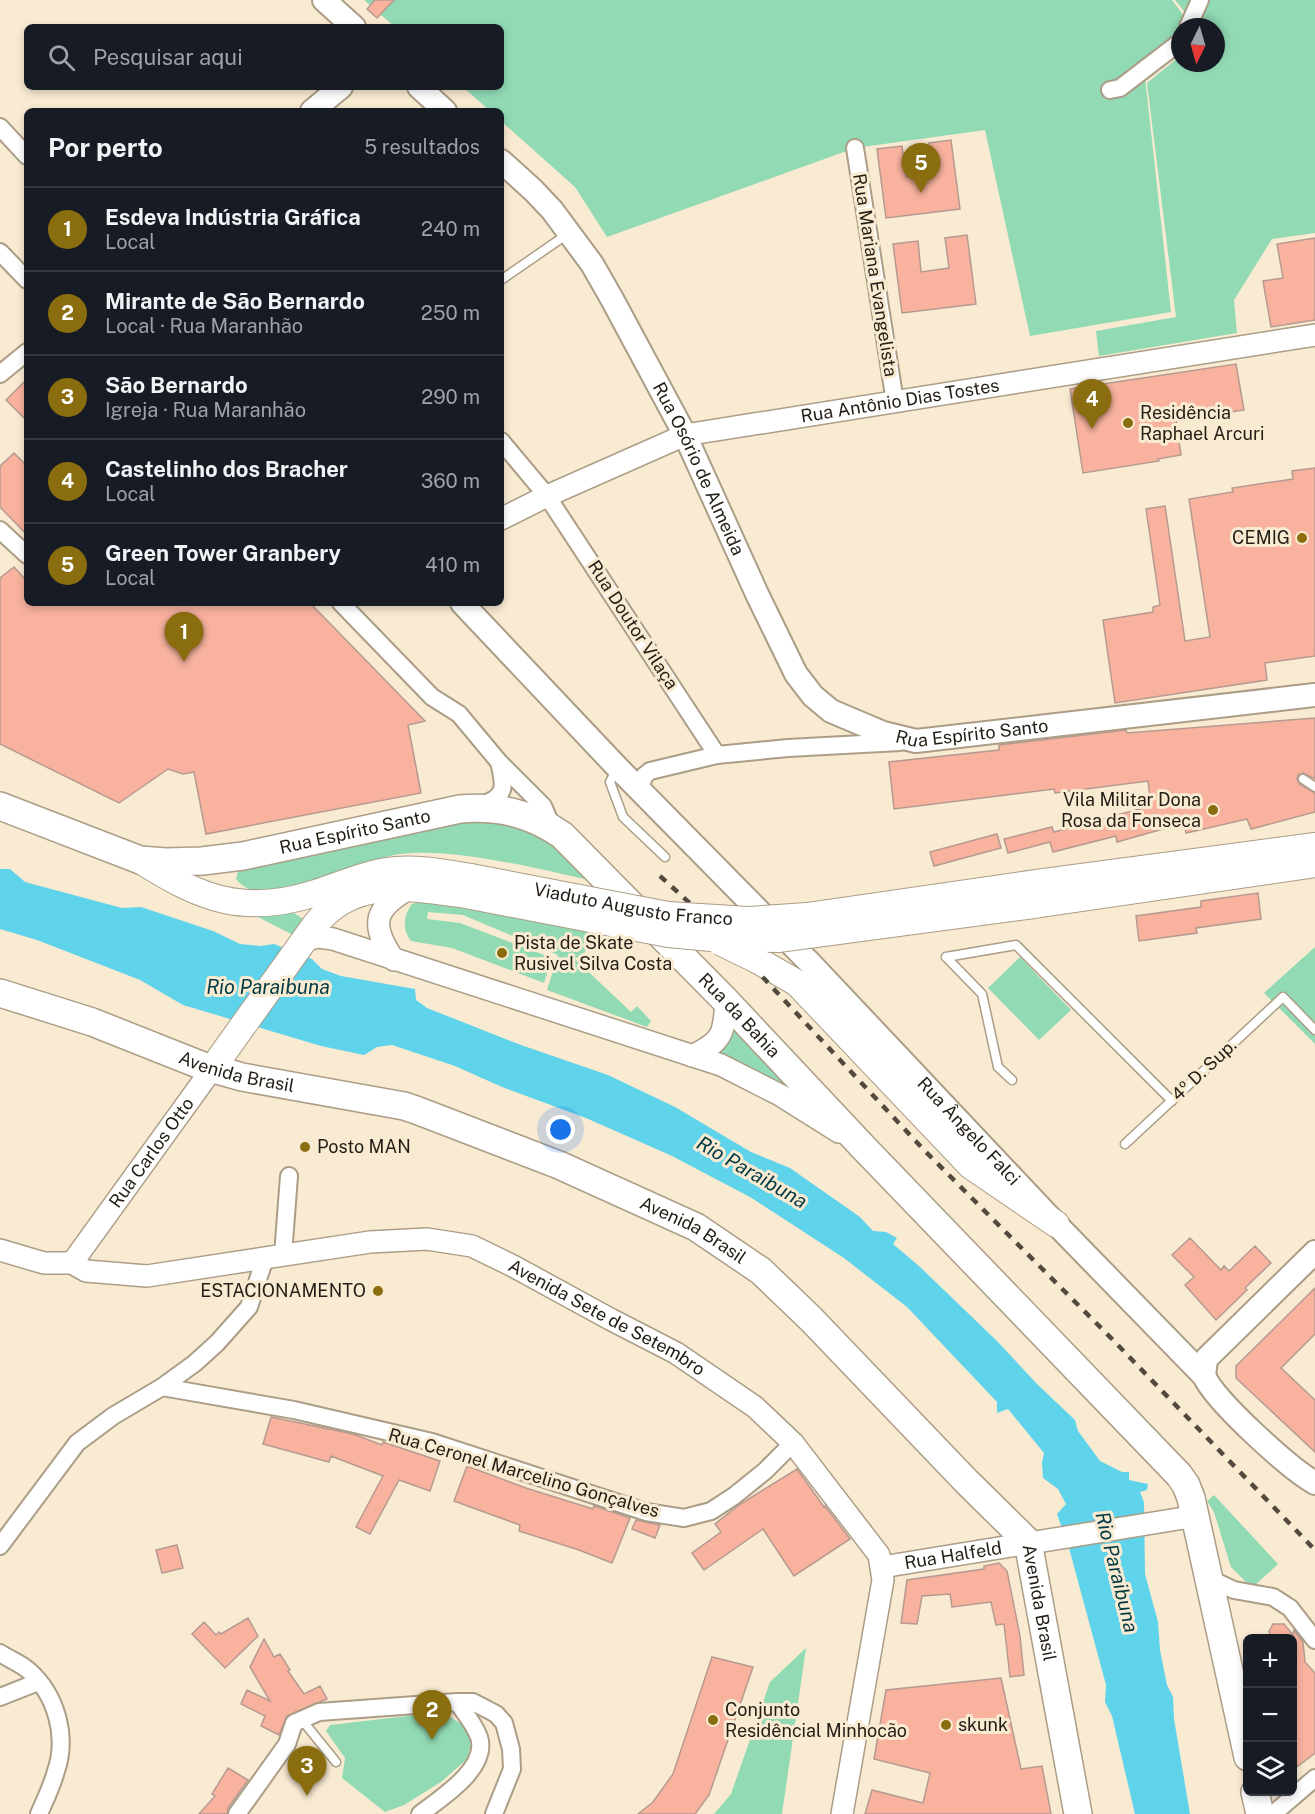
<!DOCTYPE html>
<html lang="pt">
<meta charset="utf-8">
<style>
body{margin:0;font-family:"Public Sans",sans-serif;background:#242831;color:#f1f3f6}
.controls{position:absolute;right:18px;bottom:18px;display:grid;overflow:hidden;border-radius:9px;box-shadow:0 3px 9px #0003}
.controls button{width:54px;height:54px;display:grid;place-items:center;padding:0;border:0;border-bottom:2px solid #363941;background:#171b24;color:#f1f3f6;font:30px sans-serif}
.compass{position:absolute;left:1171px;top:18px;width:54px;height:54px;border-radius:50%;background:#171b24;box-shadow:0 3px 9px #0003;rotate:185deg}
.you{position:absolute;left:561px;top:1130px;width:21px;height:21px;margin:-15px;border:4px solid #fff;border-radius:50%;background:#1a73e8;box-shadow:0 0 0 9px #1a73e833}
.badge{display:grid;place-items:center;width:39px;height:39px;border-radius:50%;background:#896d0e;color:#fff;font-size:20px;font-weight:700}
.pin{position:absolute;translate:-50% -50px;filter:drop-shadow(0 2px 3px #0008)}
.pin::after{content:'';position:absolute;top:32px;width:21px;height:18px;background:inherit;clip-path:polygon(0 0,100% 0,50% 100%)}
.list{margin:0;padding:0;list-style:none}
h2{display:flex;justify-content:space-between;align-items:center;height:78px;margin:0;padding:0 24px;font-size:26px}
h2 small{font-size:20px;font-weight:400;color:#9ea1a6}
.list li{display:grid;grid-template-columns:39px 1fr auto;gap:18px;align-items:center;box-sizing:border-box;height:84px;padding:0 24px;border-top:2px solid #363941}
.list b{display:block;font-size:22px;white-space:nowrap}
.list p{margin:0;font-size:20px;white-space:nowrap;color:#9ea1a6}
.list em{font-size:20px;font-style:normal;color:#9ea1a6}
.icon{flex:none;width:33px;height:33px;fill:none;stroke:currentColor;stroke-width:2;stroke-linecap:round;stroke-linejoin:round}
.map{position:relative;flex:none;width:1315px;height:1814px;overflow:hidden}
.search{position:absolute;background:#171b24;box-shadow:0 3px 9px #0003;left:24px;top:24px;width:480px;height:66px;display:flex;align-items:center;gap:15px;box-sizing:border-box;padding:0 21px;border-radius:9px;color:#9ea1a6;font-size:22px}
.panel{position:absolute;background:#171b24;box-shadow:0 3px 9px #0003;left:24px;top:108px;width:480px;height:498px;border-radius:9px}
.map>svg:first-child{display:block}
.green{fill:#91dab4}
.water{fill:#5fd3ea}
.building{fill:#f8b29e;stroke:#b69a91;stroke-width:1.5}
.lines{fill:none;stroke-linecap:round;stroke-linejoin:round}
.service-casing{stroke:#ab9d86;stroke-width:11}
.minor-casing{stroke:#ab9d86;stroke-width:20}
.tertiary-casing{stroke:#ab9d86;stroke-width:24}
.secondary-casing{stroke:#ab9d86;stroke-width:26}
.primary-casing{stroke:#ab9d86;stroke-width:28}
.trunk-casing{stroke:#ab9d86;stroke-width:30}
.service{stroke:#fff;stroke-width:8}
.minor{stroke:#fff;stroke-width:16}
.tertiary{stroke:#fff;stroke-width:21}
.secondary{stroke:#fff;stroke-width:22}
.primary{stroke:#fff;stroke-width:26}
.trunk{stroke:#fff;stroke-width:27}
.rail{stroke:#524a3e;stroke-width:4.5;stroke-dasharray:8 8;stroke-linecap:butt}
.primary-bridge-casing{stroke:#ab9d86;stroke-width:28;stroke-linecap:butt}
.primary-bridge{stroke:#fff;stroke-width:26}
.poi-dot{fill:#896d0e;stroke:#f9ead2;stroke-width:2}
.labels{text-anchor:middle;stroke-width:6;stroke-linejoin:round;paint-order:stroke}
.street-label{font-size:18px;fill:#231e15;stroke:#f9ead2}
.poi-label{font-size:18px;fill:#231e15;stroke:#f9ead2;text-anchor:start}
.water-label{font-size:20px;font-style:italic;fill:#013a44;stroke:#f9ead2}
</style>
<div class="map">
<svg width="1315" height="1814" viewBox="0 0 1315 1814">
<rect width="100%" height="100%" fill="#f9ead2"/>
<!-- green -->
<path class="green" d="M 364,0 L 1172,0 L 1192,27 L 1180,27 L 1180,49 L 1145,77 L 1171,312 L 1030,336 L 985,130 L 855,148 L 607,237 L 575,187 L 501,121 L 501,111 L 490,111 L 463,87 L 501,87 L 501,27 L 395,27 Z
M 1175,0 L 1315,0 L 1315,233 L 1272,239 L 1234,300 L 1237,333 L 1099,356 L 1096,331 L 1176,317 L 1147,83 L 1180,56 L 1180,63 L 1216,63 L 1216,27 L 1197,27 Z
M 473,816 L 536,829 L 594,881 C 541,870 437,842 386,857 C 351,867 265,916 236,879 L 239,867 Z
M 424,901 L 466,906 L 602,935 L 599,942 L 586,945 L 585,952 L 575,959 L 631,1012 L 637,1006 L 651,1021 L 647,1027 L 547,990 L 558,955 L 463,915 L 428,912 L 427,919 L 460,923 L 552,958 L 544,983 L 452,948 L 411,941 C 402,930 403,916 412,904 Z
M 287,909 L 305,920 L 293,935 L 254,915 Z
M 1315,947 L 1315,1044 L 1264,993 Z
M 1020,957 L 1071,1010 L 1039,1040 L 988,988 Z
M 732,1020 L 804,1097 L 718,1053 L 727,1044 Z
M 1214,1495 L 1278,1564 L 1252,1588 L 1231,1567 L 1214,1512 L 1207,1501 Z
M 806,1648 L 782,1814 L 714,1814 L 731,1794 L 770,1682 Z
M 442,1712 L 468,1728 L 472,1741 L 467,1759 L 441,1782 L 404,1805 L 385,1812 L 342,1778 L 345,1758 L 326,1731 L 330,1725 Z"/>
<!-- water -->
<path class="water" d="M 0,869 L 10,869 L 25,882 L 122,908 L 141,907 L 213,931 L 240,944 L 261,946 L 274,944 L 312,959 L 322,969 L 341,976 L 415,989 L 416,1000 L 427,1008 L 521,1045 L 608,1075 L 675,1107 L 751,1152 L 790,1168 L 860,1217 L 873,1231 L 886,1232 L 897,1238 L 893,1244 L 919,1266 L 998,1342 L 1037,1384 L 1075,1420 L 1078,1431 L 1100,1461 L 1122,1472 L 1129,1472 L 1129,1480 L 1148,1484 L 1147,1490 L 1140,1492 L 1144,1502 L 1145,1574 L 1158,1622 L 1160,1650 L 1167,1685 L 1173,1697 L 1174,1719 L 1190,1814 L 1135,1814 L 1112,1716 L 1105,1702 L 1106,1685 L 1069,1548 L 1057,1514 L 1066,1504 L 1058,1489 L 1043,1478 L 1042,1463 L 1044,1453 L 1008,1409 L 997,1413 L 997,1402 L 907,1307 L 844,1258 L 750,1197 L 672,1156 L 586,1118 L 502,1087 L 455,1066 L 392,1045 L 377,1047 L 364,1055 L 321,1046 L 183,1005 L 140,980 L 37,940 L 0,929 Z"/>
<!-- building -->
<path class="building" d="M 375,0 L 394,0 L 377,18 L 367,9 Z
M 951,140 L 960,209 L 886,218 L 877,149 L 902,146 L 906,177 L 933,174 L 929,143 Z
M 967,235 L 976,304 L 902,313 L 893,244 L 918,241 L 921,272 L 949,268 L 945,238 Z
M 1315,238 L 1315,320 L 1271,327 L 1263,281 L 1283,278 L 1277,244 Z
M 1236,364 L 1244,410 L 1176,421 L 1181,455 L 1158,459 L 1159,461 L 1083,473 L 1070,389 Z
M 27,379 L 27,421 L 6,400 Z
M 14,453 L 27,466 L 27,535 L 0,507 L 0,466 Z
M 1315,468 L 1315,656 L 1265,663 L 1267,680 L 1115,703 L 1103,620 L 1153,612 L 1153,607 L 1160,605 L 1146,509 L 1165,506 L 1185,641 L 1210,637 L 1189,499 L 1233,492 L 1232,488 L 1293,479 L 1292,471 Z
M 14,567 L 27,581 L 27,603 L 310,603 L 425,721 L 408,725 L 421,793 L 206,834 L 194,772 L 183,774 L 168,769 L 119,803 L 0,744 L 0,578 Z
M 1315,718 L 1315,779 L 1303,773 L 1298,775 L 1297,779 L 1299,784 L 1315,793 L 1315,812 L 1251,829 L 1247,819 L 1186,833 L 1184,823 L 1117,842 L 1116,836 L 1053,852 L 1050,842 L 1008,853 L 1004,839 L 1052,827 L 1054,832 L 1151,806 L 1148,781 L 1055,793 L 1054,789 L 894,809 L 889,762 L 999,750 L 999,745 L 1126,730 L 1127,733 Z
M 997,834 L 1001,848 L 934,866 L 930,852 Z
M 1258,893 L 1261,919 L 1196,928 L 1197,933 L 1139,941 L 1136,916 L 1201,907 L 1201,901 Z
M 1190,1238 L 1221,1270 L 1224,1266 L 1229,1271 L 1255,1246 L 1271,1263 L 1245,1288 L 1247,1290 L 1216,1320 L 1185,1285 L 1194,1277 L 1172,1255 Z
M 1315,1288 L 1315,1334 L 1281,1368 L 1315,1400 L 1315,1452 L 1236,1378 L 1236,1366 Z
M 271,1417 L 353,1434 L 382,1445 L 383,1442 L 440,1461 L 430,1491 L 399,1480 L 370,1534 L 356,1527 L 383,1476 L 331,1456 L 329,1462 L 263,1444 Z
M 467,1466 L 526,1488 L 593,1509 L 594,1506 L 630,1518 L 612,1563 L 579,1550 L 519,1531 L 520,1525 L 454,1501 Z
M 797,1469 L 824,1507 L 825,1506 L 850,1539 L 794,1576 L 763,1529 L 704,1570 L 692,1553 L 721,1532 L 715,1524 L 739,1505 Z
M 636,1520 L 660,1525 L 655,1538 L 632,1529 Z
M 177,1545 L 183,1568 L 162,1573 L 156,1550 Z
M 999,1563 L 1007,1571 L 1020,1636 L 1024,1675 L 1010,1677 L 1004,1624 L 996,1625 L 991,1602 L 952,1607 L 950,1594 L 922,1596 L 917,1624 L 901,1623 L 907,1580 L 984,1569 L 984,1566 Z
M 248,1618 L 258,1636 L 225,1668 L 192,1634 L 204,1622 L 216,1635 L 219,1632 L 221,1634 Z
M 1273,1624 L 1284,1624 L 1293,1635 L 1294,1630 L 1303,1642 L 1305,1662 L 1315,1673 L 1315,1753 L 1297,1767 L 1293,1744 L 1293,1638 L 1271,1638 L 1269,1631 Z
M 264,1639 L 274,1657 L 280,1654 L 290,1670 L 288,1671 L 304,1694 L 320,1686 L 327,1699 L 287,1716 L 279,1735 L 261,1726 L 265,1716 L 241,1704 L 247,1690 L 270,1701 L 250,1667 Z
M 712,1657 L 753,1667 L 709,1795 L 695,1814 L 638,1814 L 653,1802 L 673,1774 Z
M 1001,1678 L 1021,1769 L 1042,1766 L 1051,1814 L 865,1814 L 872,1790 L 923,1803 L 930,1773 L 874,1759 L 886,1690 Z
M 228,1768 L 248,1780 L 228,1808 L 227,1814 L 199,1814 L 215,1796 L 212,1794 Z"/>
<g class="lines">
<!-- service casing -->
<g class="service-casing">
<path id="service" d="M 501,280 L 569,233
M 616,770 L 610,782 L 623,817 L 665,857
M 1303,779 L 1315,787
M 946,957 L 1016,945 L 1172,1101
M 946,957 L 982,994 L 998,1067 L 1012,1080
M 1125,1144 L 1283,997 L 1315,1030
M 302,1720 L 336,1762"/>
</g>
<!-- minor casing -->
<g class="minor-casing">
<path id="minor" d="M 1188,27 L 1200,0
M 1110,90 L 1120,88 L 1180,42
M 0,127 L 27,156
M 855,148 L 895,402
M 0,252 L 27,280
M 0,374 L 27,352
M 501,441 L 547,496 L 717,755
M 0,530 L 27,555
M 341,603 L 432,697 L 459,714 L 499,762 L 543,806 L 553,829
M 640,790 L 644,776 L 650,771 L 717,755 L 788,748 L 900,742
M 481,805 C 507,797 505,786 499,762
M 283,1255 L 289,1176
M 162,1387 L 294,1410 L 432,1442 L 646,1512 L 684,1518 L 711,1511 L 734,1496 L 765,1471 L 793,1443
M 0,1546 L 77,1443 L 113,1416 L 162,1387 L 195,1363 L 217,1343 L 249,1307 L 265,1258
M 1208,1578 L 1234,1590 L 1273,1597 L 1290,1608 L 1315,1640
M 0,1653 C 9,1659 20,1663 28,1670 C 56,1694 68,1736 56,1771 C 52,1786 45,1800 39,1814
M 0,1697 L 38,1682
M 237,1814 L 287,1744 L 294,1723 L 319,1712 L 457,1702 L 473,1702 L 496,1714 L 504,1723 L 511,1749 L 512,1769 L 494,1814
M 420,1814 C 441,1798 489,1768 479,1737 C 474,1724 465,1713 457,1702
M 1273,1814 L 1315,1778"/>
</g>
<!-- tertiary casing -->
<g class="tertiary-casing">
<g id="tertiary">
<path id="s1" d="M 501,519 L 547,496 L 685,435 L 1315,335"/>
<path d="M 305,940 L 319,937 L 333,939 L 721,1065 L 780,1095 L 839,1132"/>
<path d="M 394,960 C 369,923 374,908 412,887"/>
<path d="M 692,1056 C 723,1041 724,1034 726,1001"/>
<path id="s2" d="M 0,1250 L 44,1263 L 72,1263 L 86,1271 L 147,1276 L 370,1242 L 427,1239 L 472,1246 L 513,1266 L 610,1319 L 676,1353 L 755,1407 L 793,1443 L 879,1555 L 883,1580 L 842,1814"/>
<path id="s3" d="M 72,1263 L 212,1069"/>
<path id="s4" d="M 882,1567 L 1184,1518 L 1191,1519 L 1197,1523"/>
</g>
</g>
<!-- secondary casing -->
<g class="secondary-casing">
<g id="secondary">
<path d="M 324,0 L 354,27"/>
<path d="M 419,87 L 445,111"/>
<path d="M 312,111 L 341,87"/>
<path id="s5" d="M 501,161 L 533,190 L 552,210 L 592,264 L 612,299 L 685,435 L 757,594 L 796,674 L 813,696 L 831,711 L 883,733 L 916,741 L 1315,695"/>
<path id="s6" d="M 462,603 L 617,767 L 811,964 L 1056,1224 L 1204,1376 C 1216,1402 1289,1468 1315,1483"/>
<path d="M 1204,1376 L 1206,1359 L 1315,1252"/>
</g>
</g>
<!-- primary casing -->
<g class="primary-casing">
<path id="primary" d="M 140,860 C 201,899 244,916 316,893 C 337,886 359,877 381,872 C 411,866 442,872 471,877
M 1029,884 L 1315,846
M 1034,905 L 1315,864
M 757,960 L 797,983 L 971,1166 L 1056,1224
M 212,1069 L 315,925 C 353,876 411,887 466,895"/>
</g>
<!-- trunk casing -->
<g class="trunk-casing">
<g id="trunk">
<path id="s7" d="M 0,806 L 140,860 L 166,862 L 202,861 L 243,856 L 460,809 C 499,806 530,813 562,835 L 726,1001 L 863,1147 L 1179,1475 L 1186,1485 L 1191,1498 L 1248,1757"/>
<path id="s8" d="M 0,993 L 92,1022 L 203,1066 L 242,1077 L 404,1106 L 416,1110 L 559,1165 L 696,1227 L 761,1271 L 811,1319 L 967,1482 L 1028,1542 L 1078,1814"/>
<path d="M 1255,1792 L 1260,1814"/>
</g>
</g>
<!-- service -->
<use href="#service" class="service"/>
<!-- minor -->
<use href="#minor" class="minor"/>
<!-- tertiary -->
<use href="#tertiary" class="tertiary"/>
<!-- secondary -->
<use href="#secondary" class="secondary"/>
<!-- primary -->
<use href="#primary" class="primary"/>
<!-- trunk -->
<use href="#trunk" class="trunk"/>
<!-- rail -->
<path class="rail" d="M 660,876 L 716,927 L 924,1150 L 1113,1340 L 1315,1550"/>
<!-- primary-bridge casing -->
<g class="primary-bridge-casing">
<g id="primary-bridge">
<path id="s9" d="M 471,877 L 668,915 L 748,920 L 807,916 L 1029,884"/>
<path d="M 466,895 L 668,934 L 711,938 L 778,939 L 1034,905"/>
<path d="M 720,942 L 757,960"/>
</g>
</g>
<!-- primary-bridge -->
<use href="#primary-bridge" class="primary-bridge"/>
</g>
<!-- markers -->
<g class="poi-dot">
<circle cx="1128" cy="423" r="6"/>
<circle cx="1302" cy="538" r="6"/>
<circle cx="1213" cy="810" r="6"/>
<circle cx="502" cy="953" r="6"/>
<circle cx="305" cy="1147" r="6"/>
<circle cx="378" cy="1291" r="6"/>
<circle cx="713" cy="1720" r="6"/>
<circle cx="946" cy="1725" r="6"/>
</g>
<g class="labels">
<!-- street labels -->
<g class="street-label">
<text transform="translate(875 275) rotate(81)" y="6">Rua Mariana Evangelista</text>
<text dy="6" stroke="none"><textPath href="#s1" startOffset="420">Rua Antônio Dias Tostes</textPath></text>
<text dy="6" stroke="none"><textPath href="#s5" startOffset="369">Rua Osório de Almeida</textPath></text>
<text transform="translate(633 625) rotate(57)" y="6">Rua Doutor Vilaça</text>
<text dy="6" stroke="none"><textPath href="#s5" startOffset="794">Rua Espírito Santo</textPath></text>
<text dy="6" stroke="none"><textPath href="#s7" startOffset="368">Rua Espírito Santo</textPath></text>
<text dy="6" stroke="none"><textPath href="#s9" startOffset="165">Viaduto Augusto Franco</textPath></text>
<text dy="6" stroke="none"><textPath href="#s7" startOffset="836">Rua da Bahia</textPath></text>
<text transform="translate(1204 1070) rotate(-43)" y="6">4º D. Sup.</text>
<text dy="6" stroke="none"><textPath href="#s8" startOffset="250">Avenida Brasil</textPath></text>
<text dy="6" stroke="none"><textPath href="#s6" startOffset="732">Rua Ângelo Falci</textPath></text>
<text dy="6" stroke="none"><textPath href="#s3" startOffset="136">Rua Carlos Otto</textPath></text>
<text dy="6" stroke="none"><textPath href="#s8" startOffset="736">Avenida Brasil</textPath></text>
<text dy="6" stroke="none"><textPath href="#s2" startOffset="632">Avenida Sete de Setembro</textPath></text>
<text transform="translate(524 1473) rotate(16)" y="6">Rua Ceronel Marcelino Gonçalves</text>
<text dy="6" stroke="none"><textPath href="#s4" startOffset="72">Rua Halfeld</textPath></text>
<text dy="6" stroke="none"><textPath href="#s8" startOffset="1258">Avenida Brasil</textPath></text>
</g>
<!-- poi labels -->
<g class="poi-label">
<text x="1140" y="419">Residência<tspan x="1140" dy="21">Raphael Arcuri</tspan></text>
<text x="1290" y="544" text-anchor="end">CEMIG</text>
<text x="1201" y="806" text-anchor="end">Vila Militar Dona<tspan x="1201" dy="21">Rosa da Fonseca</tspan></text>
<text x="514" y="949">Pista de Skate<tspan x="514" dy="21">Rusivel Silva Costa</tspan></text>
<text x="317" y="1153">Posto MAN</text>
<text x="366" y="1297" text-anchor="end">ESTACIONAMENTO</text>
<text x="725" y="1716">Conjunto<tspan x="725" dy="21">Residêncial Minhocão</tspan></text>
<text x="958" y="1731">skunk</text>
</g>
<!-- water labels -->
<g class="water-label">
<text x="268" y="994">Rio Paraibuna</text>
<text transform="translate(752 1172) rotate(30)" y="7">Rio Paraibuna</text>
<text transform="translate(1117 1572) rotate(76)" y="7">Rio Paraibuna</text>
</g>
</g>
</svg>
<div class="controls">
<button>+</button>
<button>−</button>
<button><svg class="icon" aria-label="layers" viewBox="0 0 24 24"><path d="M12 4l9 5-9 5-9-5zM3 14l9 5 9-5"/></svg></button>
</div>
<svg class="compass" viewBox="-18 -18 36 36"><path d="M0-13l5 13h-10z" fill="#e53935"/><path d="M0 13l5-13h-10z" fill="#9ea1a6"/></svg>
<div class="you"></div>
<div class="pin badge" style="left:184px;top:662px">1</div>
<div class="pin badge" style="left:432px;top:1740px">2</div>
<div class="pin badge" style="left:307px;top:1796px">3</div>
<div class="pin badge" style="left:1092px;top:429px">4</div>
<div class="pin badge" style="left:921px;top:193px">5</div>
<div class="search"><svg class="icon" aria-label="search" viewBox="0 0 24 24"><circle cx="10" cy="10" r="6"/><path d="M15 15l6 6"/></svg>Pesquisar aqui</div>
<section class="panel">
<h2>Por perto<small>5 resultados</small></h2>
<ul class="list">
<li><span class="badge">1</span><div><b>Esdeva Indústria Gráfica</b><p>Local</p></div><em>240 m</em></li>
<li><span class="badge">2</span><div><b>Mirante de São Bernardo</b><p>Local · Rua Maranhão</p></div><em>250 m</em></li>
<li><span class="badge">3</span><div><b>São Bernardo</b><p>Igreja · Rua Maranhão</p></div><em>290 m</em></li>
<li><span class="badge">4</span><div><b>Castelinho dos Bracher</b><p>Local</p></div><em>360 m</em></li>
<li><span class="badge">5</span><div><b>Green Tower Granbery</b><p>Local</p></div><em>410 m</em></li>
</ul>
</section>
</div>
